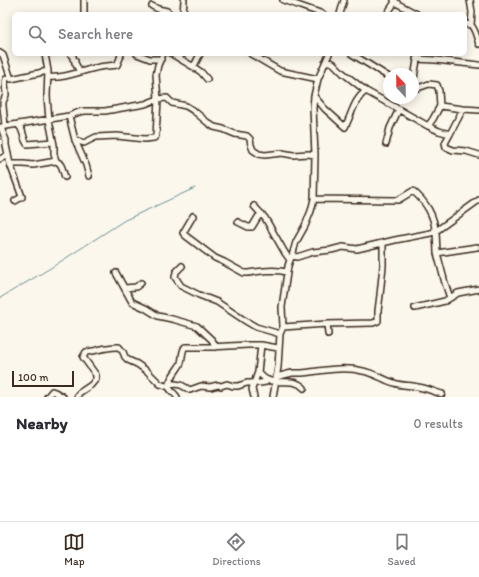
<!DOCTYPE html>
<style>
body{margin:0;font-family:Itim,sans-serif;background:#f7f7f7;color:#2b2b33}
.compass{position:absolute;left:383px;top:68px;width:36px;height:36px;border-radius:50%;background:#fff;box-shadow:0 2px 10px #0003;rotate:338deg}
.scale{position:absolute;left:12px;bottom:10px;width:62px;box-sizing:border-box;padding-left:4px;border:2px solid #3b2a1e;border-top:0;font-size:11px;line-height:14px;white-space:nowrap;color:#3b2a1e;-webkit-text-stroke:3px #fbf7ec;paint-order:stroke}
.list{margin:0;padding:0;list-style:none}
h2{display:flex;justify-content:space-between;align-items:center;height:52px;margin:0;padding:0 16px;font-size:17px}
h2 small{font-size:13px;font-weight:400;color:#7c7c81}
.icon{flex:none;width:22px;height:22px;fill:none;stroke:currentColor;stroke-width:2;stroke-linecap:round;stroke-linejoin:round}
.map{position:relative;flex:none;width:479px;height:397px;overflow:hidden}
.search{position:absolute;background:#fff;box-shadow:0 2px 10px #0003;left:12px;right:12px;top:12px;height:44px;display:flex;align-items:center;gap:10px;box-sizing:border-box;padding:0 14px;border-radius:6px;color:#7c7c81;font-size:15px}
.sheet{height:124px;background:#fff}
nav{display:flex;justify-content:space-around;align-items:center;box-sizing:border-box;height:56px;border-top:1px solid #e1e1e2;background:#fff;font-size:11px;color:#7c7c81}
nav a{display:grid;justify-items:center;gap:2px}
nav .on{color:#3b2a1e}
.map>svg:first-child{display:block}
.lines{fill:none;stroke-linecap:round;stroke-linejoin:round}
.stream{stroke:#6a9298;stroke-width:1}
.minor-casing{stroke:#3b2a1e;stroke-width:8}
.minor{stroke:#fbf7ec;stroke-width:5}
</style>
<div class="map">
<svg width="479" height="397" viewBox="0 0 479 397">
<rect width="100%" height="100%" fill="#fbf7ec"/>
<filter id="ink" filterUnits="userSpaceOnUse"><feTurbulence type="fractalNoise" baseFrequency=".025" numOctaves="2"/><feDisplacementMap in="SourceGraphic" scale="8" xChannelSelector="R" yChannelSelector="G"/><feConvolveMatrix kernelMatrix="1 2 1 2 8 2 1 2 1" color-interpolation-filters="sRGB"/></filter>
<g filter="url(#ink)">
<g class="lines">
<!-- stream -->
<path class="stream" d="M 0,298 L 49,269 L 125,220 L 195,188"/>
<!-- minor casing -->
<g class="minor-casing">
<path id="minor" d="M 84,0 L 84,14
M 283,0 L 323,14
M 394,0 L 398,4 L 417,14
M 470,0 L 472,12 L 471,25
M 152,6 L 158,9 L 167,11 L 169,13 L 171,14
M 183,14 L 184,0
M 340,14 L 344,0
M 387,14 L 395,2
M 465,24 L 471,25 C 476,31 476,36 479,44
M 0,53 L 3,55 L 11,79 L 48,71
M 45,54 L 48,71 L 47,96 L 49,120 L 54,145 L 54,154 L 56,161 C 63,164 62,170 65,177
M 73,54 L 71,55 L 73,56 L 73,59 L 75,60 L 75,63 L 80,72
M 137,54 L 150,59 L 161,59
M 172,54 L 192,66 L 195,64 L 200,54
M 251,54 L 280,71 L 318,79
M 352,54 L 389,77
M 418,54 L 414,78 L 415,87 L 418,88 L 429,84 L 437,85 L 439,91 L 440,106 L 463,109
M 416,59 L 436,60 L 479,65
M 326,61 L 333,63 L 343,73 L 366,91 L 384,101 L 428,126 L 439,131 L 450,134 L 445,143 L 446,147 L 453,150 L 466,151 L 479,155
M 192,66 L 201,72 L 207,79
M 48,77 C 63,79 81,71 95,68 C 102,66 110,66 117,65 L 120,58 L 121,54
M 314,96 L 325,109 L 345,127 C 352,114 354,99 366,91
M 69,116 L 75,140 L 86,165 L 89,176
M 18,124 C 25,132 22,137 27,144 L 53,142
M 5,126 L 3,106 L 3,102 L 6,95 L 5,82 L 6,79
M 428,126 L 433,119 L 440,106
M 0,127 L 69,116 L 79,112 L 85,111 L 105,111 L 145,104 L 158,99 L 167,98 L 172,103 L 186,106 L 194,111 L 207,122 L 214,127 L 223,129 L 235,134 L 247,136 L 250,139 L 251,145 L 253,150 L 259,154 L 265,155 L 282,153 L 293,155 L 308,154 L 315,155
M 1,127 L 3,133 L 6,140 L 6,145 L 10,164 L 21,194 L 22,197 L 15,201
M 450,134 L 463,109 L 479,110
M 75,140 L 84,143 L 96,137 L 117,136 L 145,139 L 154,138 L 156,136 L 158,99 L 156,75 L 158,65 L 163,54
M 386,144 L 390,128 L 399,109
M 0,159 L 6,156 L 8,154
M 10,164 L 24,164 L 33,165 L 56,161
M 314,199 L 398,200 L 413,191 C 425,201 435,216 435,232
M 254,206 L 265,218 L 285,253 L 290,260
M 193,216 L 183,233 L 186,236 L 215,258 L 224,262 L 244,273 L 248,273 C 261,271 274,269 287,272
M 238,222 L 248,227 L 252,227 L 258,217 L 262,214
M 436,231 L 437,253 L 477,247
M 437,253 L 445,283 L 450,298
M 292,256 L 297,257 L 313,252 L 331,250 L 343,247 L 357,249 L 395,240 L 431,233 L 436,231 L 479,200
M 182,266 L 176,272 L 175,277 L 181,286 L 199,295 L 217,302 L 244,320 L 256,327 L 280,334
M 116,273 L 132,302 L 145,308 L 158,316 L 172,319 L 197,326 L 212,340 L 216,347
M 125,288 L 136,287 L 141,283
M 415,308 L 445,301 L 458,293 L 479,289
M 327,324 L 328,334
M 283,327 L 327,324 L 373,323 L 378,321 L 378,311 L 380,295 L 383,266 L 383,243
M 258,372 C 261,375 264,379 268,380 C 280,385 294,377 304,388
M 276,377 L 292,373 L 302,373 C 321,371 343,366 363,371 C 374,373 384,380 394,383 C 402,386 411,385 418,387 C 426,388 434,392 442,394
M 169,383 L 181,385 L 190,390 L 201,386 L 210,387 L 218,385 L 221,386 L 227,384 L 233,386 L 238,386 L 247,383 L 260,383 L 266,382 L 267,380
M 47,397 L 52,391 L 55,392 L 63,397
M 77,397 L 79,393 L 91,385 L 96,379 L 96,375 L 83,357 L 86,352 C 97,351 107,346 119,347 L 123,352 L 125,357 L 128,360 L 137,364 L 147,371 L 160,384 L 169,387
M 177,397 C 175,393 170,391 169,387 C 167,382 177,370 180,365 C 183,360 181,352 185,347 L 210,347 L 248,345 L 261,345 L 278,348
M 254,397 L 252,389 L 258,372 L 261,345
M 273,397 L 278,367 L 280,334 L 283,327 L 282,307 L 288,266 L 290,260 L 292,256 L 296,242 L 305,226 L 311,211 L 314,199 L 315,155 L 313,108 L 314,96 L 318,79 L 329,54"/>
</g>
<!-- minor -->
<use href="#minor" class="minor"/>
</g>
</g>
</svg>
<svg class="compass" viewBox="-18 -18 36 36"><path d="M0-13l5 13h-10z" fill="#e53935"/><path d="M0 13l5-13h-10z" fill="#7c7c81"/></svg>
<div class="scale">100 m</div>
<div class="search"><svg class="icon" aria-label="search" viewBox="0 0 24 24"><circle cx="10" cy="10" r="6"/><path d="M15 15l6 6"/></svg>Search here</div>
</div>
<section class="sheet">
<h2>Nearby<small>0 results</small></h2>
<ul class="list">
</ul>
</section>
<nav>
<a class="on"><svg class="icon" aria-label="map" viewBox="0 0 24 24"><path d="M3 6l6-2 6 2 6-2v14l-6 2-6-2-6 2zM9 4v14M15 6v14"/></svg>Map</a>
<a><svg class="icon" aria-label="directions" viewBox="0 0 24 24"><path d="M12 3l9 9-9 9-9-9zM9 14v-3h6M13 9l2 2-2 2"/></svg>Directions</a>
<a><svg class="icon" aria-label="saved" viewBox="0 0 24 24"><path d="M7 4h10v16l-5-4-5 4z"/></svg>Saved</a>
</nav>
